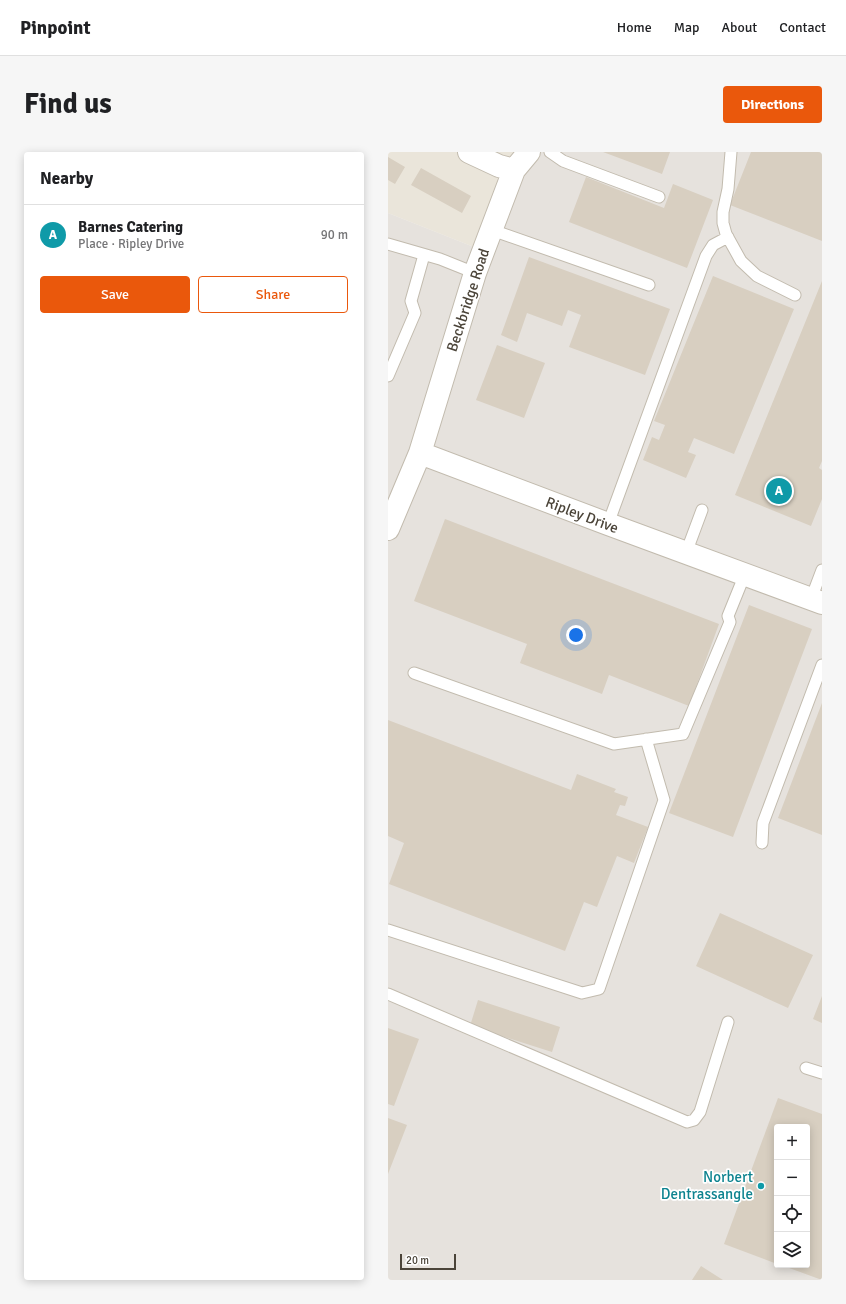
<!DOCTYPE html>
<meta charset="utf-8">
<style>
body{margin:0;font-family:Signika,sans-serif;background:#f6f6f6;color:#202124}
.controls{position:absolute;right:12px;bottom:12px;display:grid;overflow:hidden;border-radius:4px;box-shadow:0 2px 10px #0003}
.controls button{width:36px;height:36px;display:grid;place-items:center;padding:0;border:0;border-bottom:1px solid #e0e0e0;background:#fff;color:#202124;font:20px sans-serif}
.scale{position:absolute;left:12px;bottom:10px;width:56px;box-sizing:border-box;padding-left:4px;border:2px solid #4b4439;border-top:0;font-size:11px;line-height:14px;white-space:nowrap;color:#4b4439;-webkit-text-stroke:3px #fff;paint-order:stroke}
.you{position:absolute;left:188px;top:483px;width:14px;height:14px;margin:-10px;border:3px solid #fff;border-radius:50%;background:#1a73e8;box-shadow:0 0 0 6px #1a73e833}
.badge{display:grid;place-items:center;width:26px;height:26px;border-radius:50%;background:#ea580c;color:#fff;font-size:13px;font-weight:700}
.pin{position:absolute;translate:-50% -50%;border:2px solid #fff;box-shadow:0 1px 4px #0006}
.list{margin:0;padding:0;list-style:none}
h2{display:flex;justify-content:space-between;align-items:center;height:52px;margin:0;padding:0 16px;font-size:17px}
h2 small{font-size:13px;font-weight:400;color:#757577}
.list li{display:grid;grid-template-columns:26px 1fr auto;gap:12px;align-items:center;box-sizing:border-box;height:60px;padding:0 16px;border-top:1px solid #e0e0e0}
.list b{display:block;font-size:15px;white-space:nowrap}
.list p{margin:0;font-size:13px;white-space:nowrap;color:#757577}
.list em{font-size:13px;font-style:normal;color:#757577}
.actions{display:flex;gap:8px;padding:12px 16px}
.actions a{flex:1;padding:9px 0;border:1px solid #ea580c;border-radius:4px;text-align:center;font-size:14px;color:#ea580c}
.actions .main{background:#ea580c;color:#fff}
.icon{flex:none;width:22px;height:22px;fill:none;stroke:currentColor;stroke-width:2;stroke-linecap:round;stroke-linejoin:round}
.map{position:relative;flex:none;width:434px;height:1128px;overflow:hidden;border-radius:4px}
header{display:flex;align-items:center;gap:24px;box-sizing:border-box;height:56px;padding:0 20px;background:#fff;border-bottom:1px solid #e0e0e0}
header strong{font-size:19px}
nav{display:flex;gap:22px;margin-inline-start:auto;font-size:14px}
.intro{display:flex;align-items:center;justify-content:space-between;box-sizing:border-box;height:96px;padding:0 24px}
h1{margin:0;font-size:28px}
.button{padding:10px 18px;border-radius:4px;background:#ea580c;color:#fff;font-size:14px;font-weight:700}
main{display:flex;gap:24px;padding:0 24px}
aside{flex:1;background:#fff;border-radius:4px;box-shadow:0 2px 10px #0003}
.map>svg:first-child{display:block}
.residential{fill:#eae5da}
.industrial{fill:#e6e2dd;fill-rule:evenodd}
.building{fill:#d8cfc1}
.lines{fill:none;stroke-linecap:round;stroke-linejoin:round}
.service-casing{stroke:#c2bbae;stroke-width:13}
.minor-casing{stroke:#c2bbae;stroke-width:24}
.service{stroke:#fff;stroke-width:11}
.minor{stroke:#fff;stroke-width:22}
.culture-dot{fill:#0f9aa8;stroke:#fff;stroke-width:1.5}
.labels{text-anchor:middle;stroke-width:3.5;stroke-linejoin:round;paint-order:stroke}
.street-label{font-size:15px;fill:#4b4439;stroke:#fff}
.culture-label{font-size:15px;fill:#0d838f;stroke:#fff;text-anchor:end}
</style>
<header>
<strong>Pinpoint</strong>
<nav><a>Home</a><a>Map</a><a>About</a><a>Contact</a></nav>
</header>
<div class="intro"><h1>Find us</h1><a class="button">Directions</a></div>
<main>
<aside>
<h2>Nearby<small></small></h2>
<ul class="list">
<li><span class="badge" style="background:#0f9aa8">A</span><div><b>Barnes Catering</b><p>Place · Ripley Drive</p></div><em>90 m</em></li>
</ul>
<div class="actions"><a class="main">Save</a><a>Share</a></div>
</aside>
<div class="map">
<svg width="434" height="1128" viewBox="0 0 434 1128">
<rect width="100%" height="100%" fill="#f6f3ec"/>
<!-- residential -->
<path class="residential" d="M 0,0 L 141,0 L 96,99 L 0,61 Z"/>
<!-- industrial -->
<path class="industrial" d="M 141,0 L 434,0 L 434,1128 L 0,1128 L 0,61 L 96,99 ZM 389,975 L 419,975 L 419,1113 L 389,1113 Z"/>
<!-- building -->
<path class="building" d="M 215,0 L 282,0 L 274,22 Z
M 363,0 L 434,0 L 434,89 L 342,53 Z
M 0,5 L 17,15 L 7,32 L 0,28 Z
M 33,16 L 83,44 L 74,61 L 23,33 Z
M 198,25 L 276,56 L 285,32 L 325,48 L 299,116 L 181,70 Z
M 141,105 L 282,157 L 257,223 L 181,195 L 193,163 L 180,158 L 174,174 L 139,161 L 129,190 L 113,183 Z
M 325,124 L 406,157 L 346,302 L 306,286 L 300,300 L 308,303 L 298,326 L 255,308 L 264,285 L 271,288 L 277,273 L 266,269 Z
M 434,129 L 434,309 L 431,316 L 434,318 L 434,347 L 423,374 L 347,343 Z
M 109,193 L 157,211 L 136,266 L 88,248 Z
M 57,367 L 331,472 L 301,554 L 221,523 L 214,542 L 132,511 L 139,492 L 26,449 Z
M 361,453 L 424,477 L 345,685 L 281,661 Z
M 434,551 L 434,683 L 390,666 Z
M 0,568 L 183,638 L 189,622 L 228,637 L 226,640 L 240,645 L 237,654 L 232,653 L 228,663 L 260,675 L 246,711 L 229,704 L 209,755 L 196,750 L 177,799 L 1,732 L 16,691 L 0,684 Z
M 332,761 L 425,803 L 400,856 L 308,814 Z
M 434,844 L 434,871 L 425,867 Z
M 90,848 L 172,875 L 164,900 L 82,874 Z
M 0,876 L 31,887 L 6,954 L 0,952 Z
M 390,946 L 434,962 L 434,1128 L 393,1113 L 419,1113 L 419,975 L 389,975 L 389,1112 L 336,1092 Z
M 0,966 L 19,973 L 0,1022 Z
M 313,1114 L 335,1128 L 304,1128 Z"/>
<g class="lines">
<!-- service casing -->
<g class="service-casing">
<path id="service" d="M 162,0 L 175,9 L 271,45
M 343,0 L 340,37 L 335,60 L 335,71 L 338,82 L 353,109 L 369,124 L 407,143
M 104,78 L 261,133
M 0,92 L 52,107 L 87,121
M 0,224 L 27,161 L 23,149 L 36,103
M 220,372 L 318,104 L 325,93 L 340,85
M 298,401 L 314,358
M 423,447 L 434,418
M 26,521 L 226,592 L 295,582 L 342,470 L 340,464 L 357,422
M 374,691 L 375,671 L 434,513
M 0,778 L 194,841 L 211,837 L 276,648 L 258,587
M 0,842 L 299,970 L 306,968 L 312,960 L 340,870
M 418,916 L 434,921"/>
</g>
<!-- minor casing -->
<g class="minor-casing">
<path id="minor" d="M 81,0 L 111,14 L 126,18
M 32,301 L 87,121 L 126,18 L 141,0
M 0,377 L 32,301 L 220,372 L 434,451"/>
</g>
<!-- service -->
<use href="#service" class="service"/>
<!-- minor -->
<use href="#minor" class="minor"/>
</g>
<!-- markers -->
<circle class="culture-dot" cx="373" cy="1034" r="4"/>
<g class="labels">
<!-- street labels -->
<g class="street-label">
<text transform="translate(80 148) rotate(-72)" y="5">Beckbridge Road</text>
<text transform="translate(194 363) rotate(21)" y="5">Ripley Drive</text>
</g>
<!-- culture labels -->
<g class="culture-label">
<text x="365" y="1030">Norbert<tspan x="365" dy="17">Dentrassangle</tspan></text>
</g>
</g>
</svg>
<div class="controls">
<button>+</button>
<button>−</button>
<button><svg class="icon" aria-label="locate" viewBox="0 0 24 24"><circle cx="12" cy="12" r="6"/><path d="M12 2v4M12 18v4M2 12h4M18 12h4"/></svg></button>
<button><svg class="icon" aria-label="layers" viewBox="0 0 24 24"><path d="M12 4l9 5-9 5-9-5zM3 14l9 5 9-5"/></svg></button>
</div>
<div class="scale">20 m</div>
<div class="you"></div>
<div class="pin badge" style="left:391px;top:339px;background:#0f9aa8">A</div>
</div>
</main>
